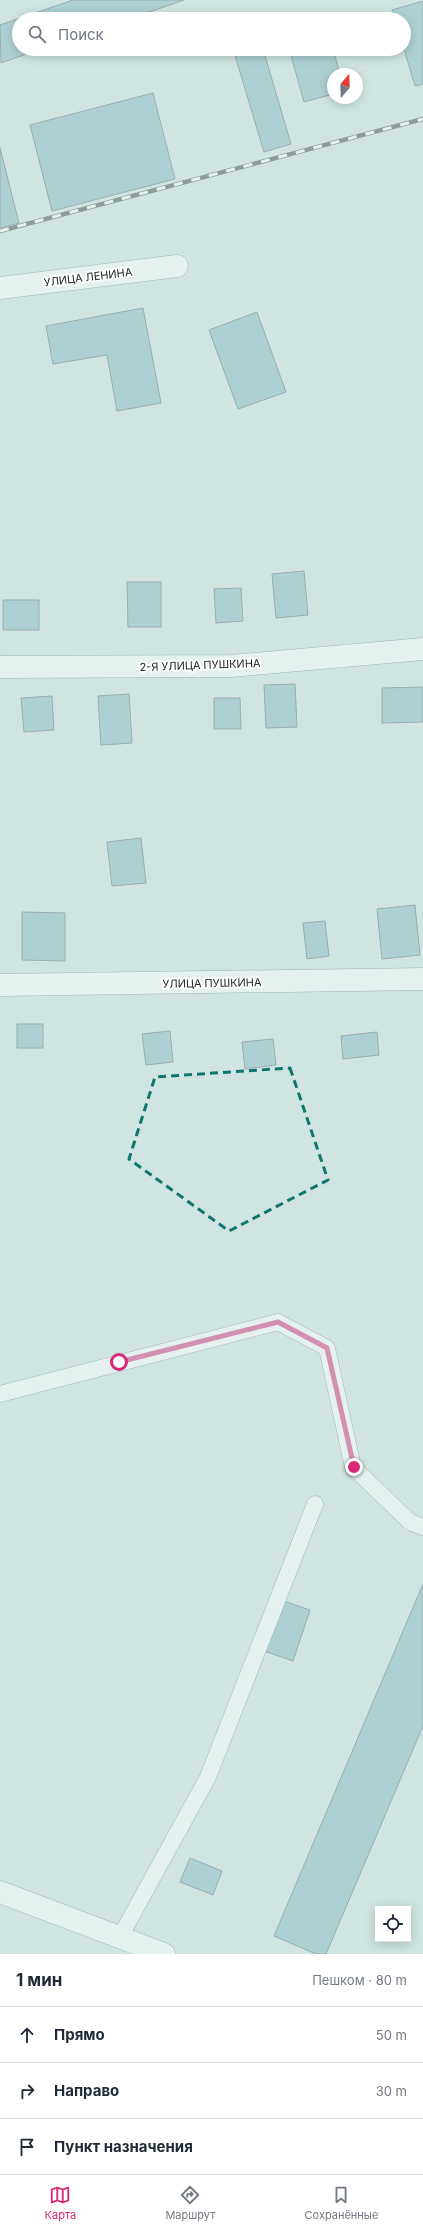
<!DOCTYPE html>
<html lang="ru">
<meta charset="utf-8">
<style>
body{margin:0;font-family:Inter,sans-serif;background:#f6f6f7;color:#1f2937}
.controls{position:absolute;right:12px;bottom:12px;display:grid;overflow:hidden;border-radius:0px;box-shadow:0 2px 10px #0003}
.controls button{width:36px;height:36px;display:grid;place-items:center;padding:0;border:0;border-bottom:1px solid #e0e1e3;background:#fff;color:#1f2937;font:20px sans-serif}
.compass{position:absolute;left:327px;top:68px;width:36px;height:36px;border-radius:50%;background:#fff;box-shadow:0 2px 10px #0003;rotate:19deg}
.stop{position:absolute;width:12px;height:12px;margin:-9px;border:3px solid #db2777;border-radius:50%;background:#fff}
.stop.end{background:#db2777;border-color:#fff;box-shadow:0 1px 4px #0008}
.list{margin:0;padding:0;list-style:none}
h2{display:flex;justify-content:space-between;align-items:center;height:52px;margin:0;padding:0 16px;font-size:17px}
h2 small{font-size:13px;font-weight:400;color:#747a83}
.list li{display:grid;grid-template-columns:26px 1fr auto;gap:12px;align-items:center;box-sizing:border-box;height:56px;padding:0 16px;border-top:1px solid #e0e1e3}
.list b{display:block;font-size:15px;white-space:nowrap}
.list em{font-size:13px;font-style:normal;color:#747a83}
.icon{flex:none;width:22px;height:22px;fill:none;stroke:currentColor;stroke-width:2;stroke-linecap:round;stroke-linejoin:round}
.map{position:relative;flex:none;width:423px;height:1954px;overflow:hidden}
.search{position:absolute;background:#fff;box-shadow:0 2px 10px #0003;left:12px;right:12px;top:12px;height:44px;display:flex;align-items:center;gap:10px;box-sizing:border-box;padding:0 14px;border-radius:22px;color:#747a83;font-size:15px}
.sheet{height:220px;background:#fff}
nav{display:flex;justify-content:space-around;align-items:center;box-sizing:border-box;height:56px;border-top:1px solid #e0e1e3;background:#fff;font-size:11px;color:#747a83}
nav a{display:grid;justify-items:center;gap:2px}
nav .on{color:#db2777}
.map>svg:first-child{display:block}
.building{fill:#83b9c2;stroke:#56686b}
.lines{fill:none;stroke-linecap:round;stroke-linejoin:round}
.lane-casing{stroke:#6a7d7a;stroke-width:17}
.street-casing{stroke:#6a7d7a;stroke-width:23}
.lane{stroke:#fff;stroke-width:16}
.street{stroke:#fff;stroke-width:22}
.rail-casing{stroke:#3c4644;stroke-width:4.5}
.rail{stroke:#fff;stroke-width:3;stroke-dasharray:9;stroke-linecap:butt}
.route{stroke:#db2777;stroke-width:5}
.marked{fill:none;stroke:#0f766e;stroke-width:3;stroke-dasharray:8 5;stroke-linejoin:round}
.labels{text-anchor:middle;stroke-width:4;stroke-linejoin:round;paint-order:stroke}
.street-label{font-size:11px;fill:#222a29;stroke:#fff}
</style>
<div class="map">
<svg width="423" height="1954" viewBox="0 0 423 1954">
<rect width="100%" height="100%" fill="#d0e5e2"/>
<!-- building -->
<path class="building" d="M 73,0 L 184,0 L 129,19 L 19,19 L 19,49 L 41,49 L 1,63 L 0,25 Z
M 423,1 L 423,84 L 415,86 L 404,49 L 404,19 L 395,19 L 392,10 Z
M 233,49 L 263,49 L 291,144 L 264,152 Z
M 301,49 L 333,49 L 340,74 L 333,74 L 333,94 L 304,102 L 290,52 Z
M 153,93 L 175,179 L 52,211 L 30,125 Z
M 0,148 L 19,223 L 0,228 Z
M 143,308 L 161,403 L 117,411 L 107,355 L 53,364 L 46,326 Z
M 257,312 L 286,392 L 238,409 L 209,330 Z
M 304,571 L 308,615 L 276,618 L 272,574 Z
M 127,582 L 161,582 L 161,627 L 128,627 Z
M 241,588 L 243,621 L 216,623 L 214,589 Z
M 3,600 L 39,600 L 39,630 L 3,630 Z
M 295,684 L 297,727 L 266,728 L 264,685 Z
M 423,687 L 423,722 L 382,723 L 382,688 Z
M 129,694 L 132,743 L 101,745 L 98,696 Z
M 52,696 L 54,730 L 24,732 L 21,698 Z
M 214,698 L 240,698 L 241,729 L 214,729 Z
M 141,838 L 146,883 L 112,886 L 107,842 Z
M 415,905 L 420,955 L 382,959 L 377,909 Z
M 22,912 L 65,913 L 65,961 L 22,960 Z
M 325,921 L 329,956 L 307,959 L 303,923 Z
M 17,1024 L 43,1024 L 43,1048 L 17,1048 Z
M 170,1031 L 173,1062 L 146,1065 L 142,1034 Z
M 377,1032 L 379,1055 L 343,1059 L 341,1036 Z
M 273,1039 L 276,1065 L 245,1069 L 242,1042 Z
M 423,1584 L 423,1726 L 326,1954 L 316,1954 L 274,1936 Z
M 281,1600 L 310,1610 L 293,1661 L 264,1651 Z
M 190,1858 L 222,1871 L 213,1895 L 180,1882 Z"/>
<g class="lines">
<!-- lane casing -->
<g class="lane-casing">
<path id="lane" d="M 0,1394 L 278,1322 L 327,1348 L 353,1467 L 410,1522 L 423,1527
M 120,1937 L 208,1777 L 315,1504"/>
</g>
<!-- street casing -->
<g class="street-casing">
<path id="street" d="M 0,288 L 177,266
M 0,667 L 231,666 L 423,649
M 0,985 L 423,979
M 0,1892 L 164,1954"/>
</g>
<!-- lane -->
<use href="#lane" class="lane"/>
<!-- street -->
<use href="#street" class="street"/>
<!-- rail casing -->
<g class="rail-casing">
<path id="rail" d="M 0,231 L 423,119"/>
</g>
<!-- rail -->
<use href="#rail" class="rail"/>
</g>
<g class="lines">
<!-- route -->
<path class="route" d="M 119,1362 L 278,1322 L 327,1348 L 354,1467"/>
</g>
<!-- marked area -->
<path d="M0 0H423V1954H0ZM 290,1068 L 328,1180 L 229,1231 L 129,1159 L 155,1077 Z" fill="#d0e5e2" fill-opacity=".55" fill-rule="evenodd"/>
<path class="marked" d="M 290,1068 L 328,1180 L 229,1231 L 129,1159 L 155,1077 Z"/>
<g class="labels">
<!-- street labels -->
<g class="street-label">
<text transform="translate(88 277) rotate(-7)" y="4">УЛИЦА ЛЕНИНА</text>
<text transform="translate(200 665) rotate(-2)" y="4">2-Я УЛИЦА ПУШКИНА</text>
<text transform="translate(212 983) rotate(-1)" y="4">УЛИЦА ПУШКИНА</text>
</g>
</g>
</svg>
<div class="controls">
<button><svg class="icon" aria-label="locate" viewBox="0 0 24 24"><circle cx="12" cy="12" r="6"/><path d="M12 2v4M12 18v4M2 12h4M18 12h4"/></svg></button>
</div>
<svg class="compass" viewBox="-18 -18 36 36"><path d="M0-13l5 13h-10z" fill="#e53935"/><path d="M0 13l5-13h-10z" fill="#747a83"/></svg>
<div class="stop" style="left:119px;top:1362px"></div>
<div class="stop end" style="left:354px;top:1467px"></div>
<div class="search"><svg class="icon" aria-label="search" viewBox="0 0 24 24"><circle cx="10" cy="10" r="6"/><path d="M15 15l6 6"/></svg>Поиск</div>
</div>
<section class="sheet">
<h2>1 мин<small>Пешком · 80 m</small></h2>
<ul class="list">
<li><svg class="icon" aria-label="ahead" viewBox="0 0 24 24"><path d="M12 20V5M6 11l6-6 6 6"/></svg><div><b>Прямо</b></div><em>50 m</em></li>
<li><svg class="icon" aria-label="right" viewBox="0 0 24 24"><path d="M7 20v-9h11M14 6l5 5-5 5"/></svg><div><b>Направо</b></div><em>30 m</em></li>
<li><svg class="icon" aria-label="arrive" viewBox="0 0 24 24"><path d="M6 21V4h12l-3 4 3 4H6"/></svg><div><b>Пункт назначения</b></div></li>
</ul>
</section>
<nav>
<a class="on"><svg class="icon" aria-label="map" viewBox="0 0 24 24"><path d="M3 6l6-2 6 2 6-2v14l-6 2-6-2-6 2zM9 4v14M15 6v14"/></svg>Карта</a>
<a><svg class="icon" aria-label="directions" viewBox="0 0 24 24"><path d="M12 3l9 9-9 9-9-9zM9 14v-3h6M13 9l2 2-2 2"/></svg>Маршрут</a>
<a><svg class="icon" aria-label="saved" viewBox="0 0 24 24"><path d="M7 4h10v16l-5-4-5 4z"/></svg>Сохранённые</a>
</nav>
